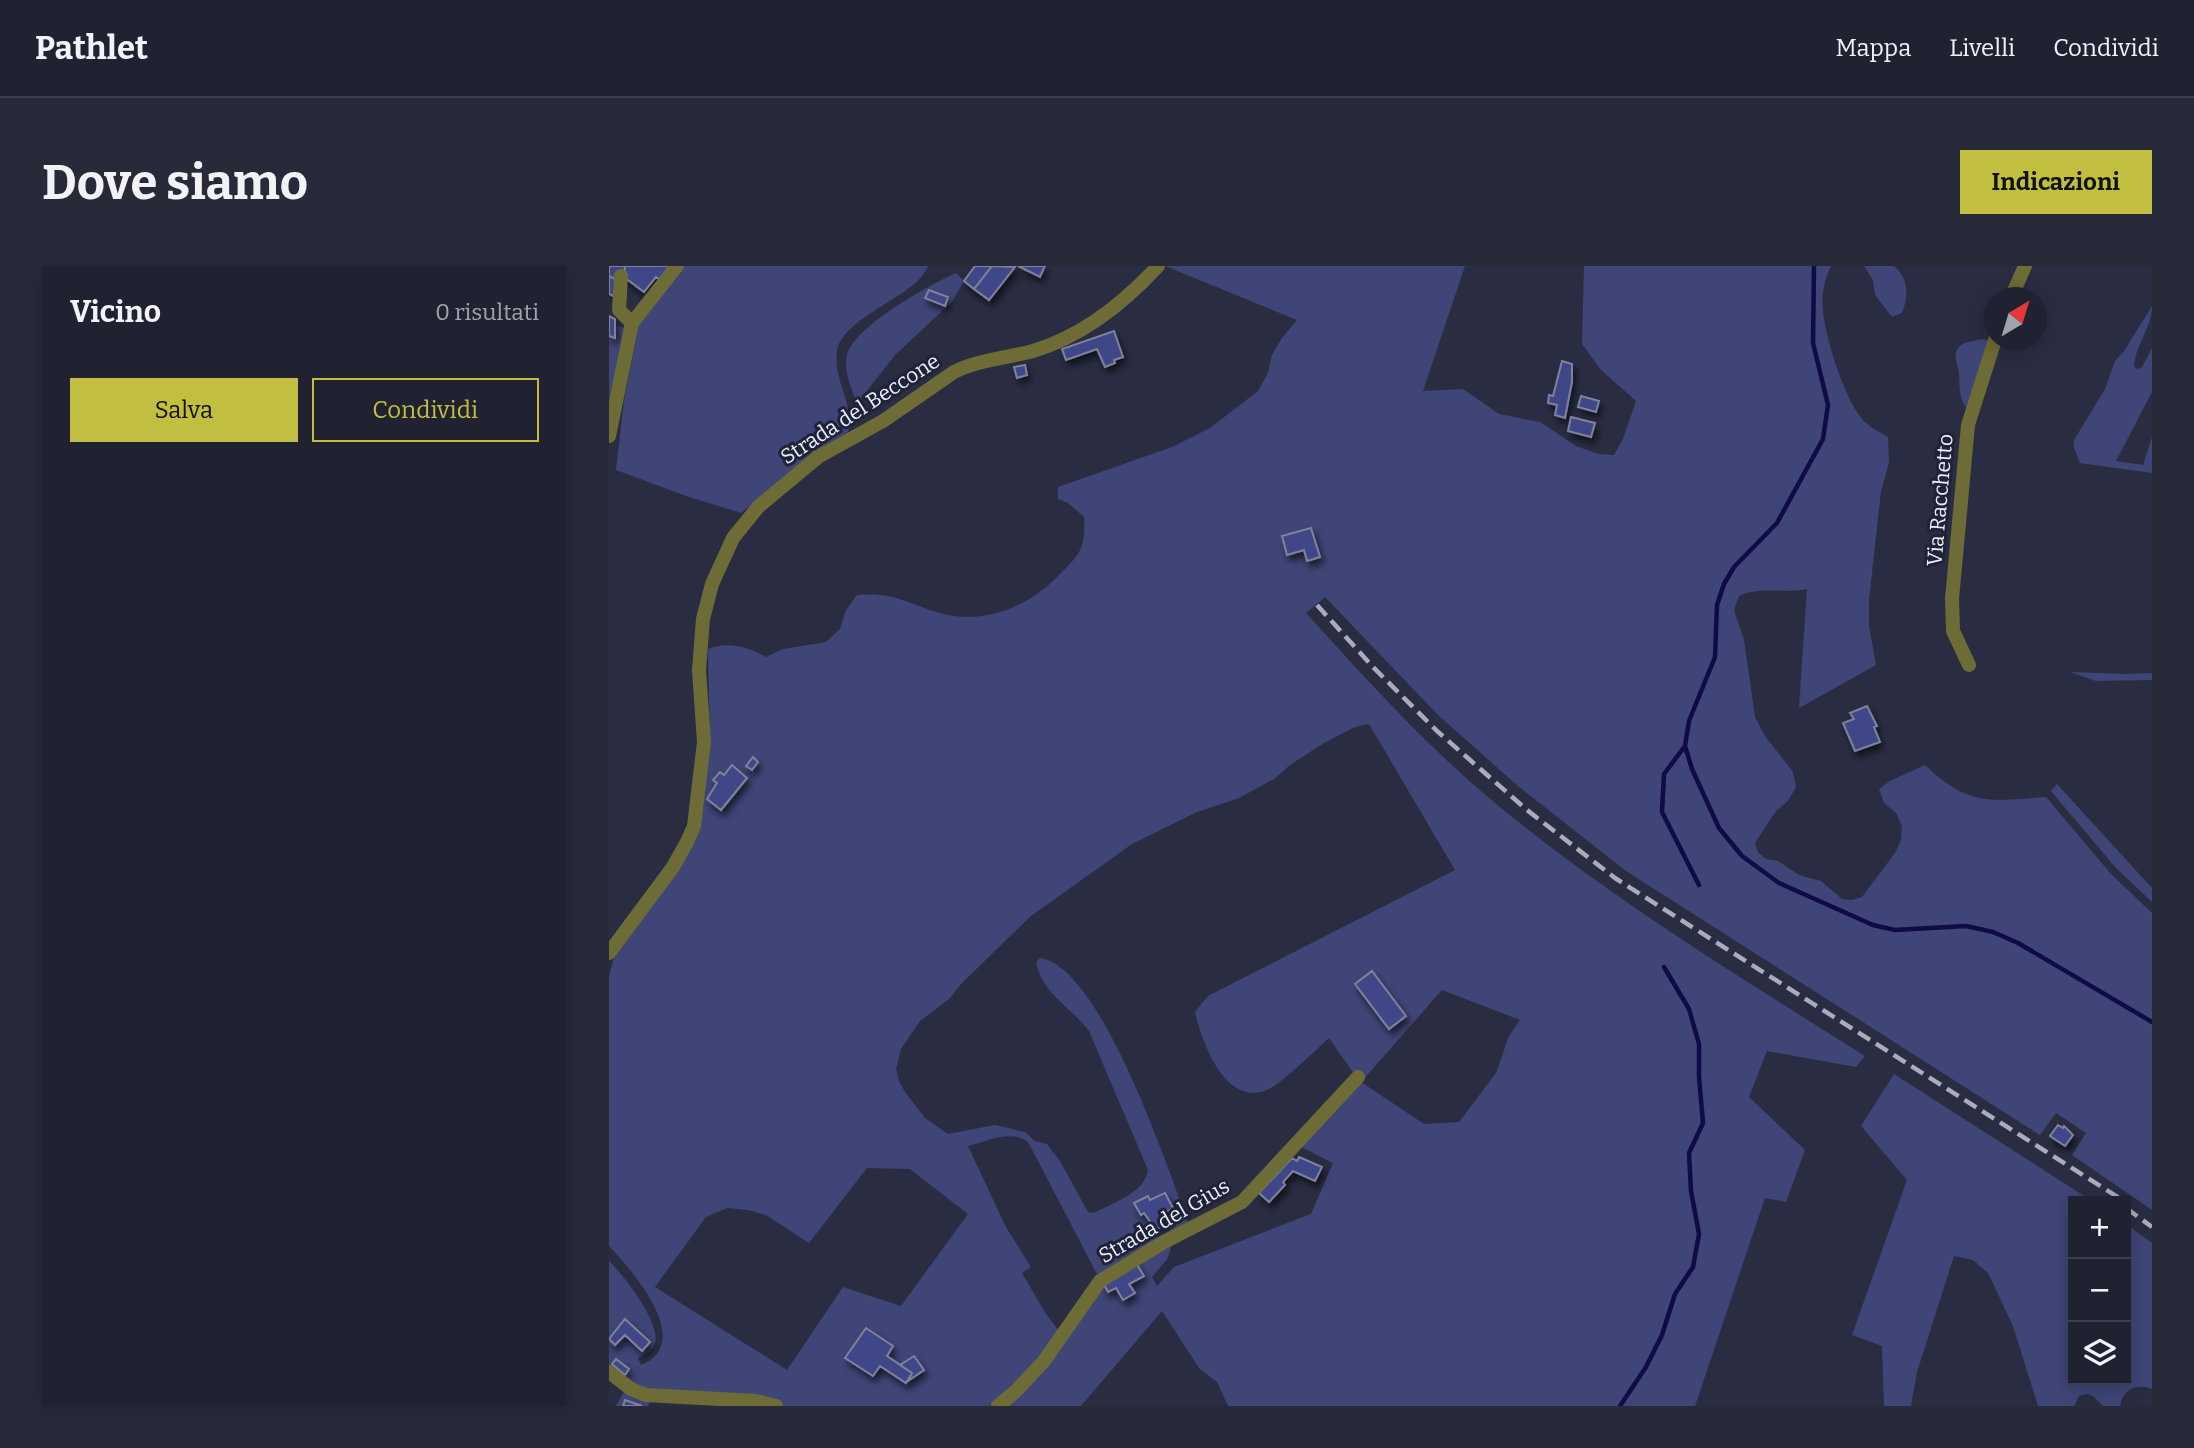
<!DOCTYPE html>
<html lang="it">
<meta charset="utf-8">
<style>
body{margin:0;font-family:Bitter,serif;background:#282a3a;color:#f1f3f6}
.controls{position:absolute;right:21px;bottom:21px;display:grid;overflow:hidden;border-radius:0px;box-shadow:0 4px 18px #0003}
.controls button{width:63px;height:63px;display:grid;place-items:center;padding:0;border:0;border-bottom:2px solid #3d3f4d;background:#202232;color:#f1f3f6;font:35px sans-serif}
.compass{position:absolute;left:1375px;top:21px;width:63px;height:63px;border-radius:50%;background:#202232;box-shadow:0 4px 18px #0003;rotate:38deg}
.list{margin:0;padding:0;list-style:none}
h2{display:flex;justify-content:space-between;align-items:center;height:91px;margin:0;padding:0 28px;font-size:30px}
h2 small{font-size:23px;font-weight:400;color:#a2a4ac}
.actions{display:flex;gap:14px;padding:21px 28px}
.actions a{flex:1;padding:16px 0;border:2px solid #c1be40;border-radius:0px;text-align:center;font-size:24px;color:#c1be40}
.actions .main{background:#c1be40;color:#111}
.icon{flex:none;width:38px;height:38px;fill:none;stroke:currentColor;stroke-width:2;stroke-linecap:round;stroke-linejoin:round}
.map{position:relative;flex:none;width:1543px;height:1140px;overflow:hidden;border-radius:0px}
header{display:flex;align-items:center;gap:42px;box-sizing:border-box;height:98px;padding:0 35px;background:#202232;border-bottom:2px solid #3d3f4d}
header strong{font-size:33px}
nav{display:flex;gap:38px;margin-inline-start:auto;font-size:24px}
.intro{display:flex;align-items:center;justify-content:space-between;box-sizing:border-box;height:168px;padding:0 42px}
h1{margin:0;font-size:49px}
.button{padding:18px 32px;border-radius:0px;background:#c1be40;color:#111;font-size:24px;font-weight:700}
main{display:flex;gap:42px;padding:0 42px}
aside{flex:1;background:#202232;border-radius:0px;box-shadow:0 4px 18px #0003}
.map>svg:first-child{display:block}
.green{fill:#3f4576;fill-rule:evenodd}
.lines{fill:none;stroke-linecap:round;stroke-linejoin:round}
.stream{stroke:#100a47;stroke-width:4.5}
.building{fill:#414788;stroke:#7d829a;stroke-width:2;filter:url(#shadow)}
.minor{stroke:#6d6c36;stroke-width:14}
.rail{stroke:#a9acbc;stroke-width:4.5;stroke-dasharray:14 7;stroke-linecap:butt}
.labels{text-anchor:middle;stroke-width:6;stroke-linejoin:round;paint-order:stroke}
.street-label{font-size:21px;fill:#ebeefc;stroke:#202338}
</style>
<header>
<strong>Pathlet</strong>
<nav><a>Mappa</a><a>Livelli</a><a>Condividi</a></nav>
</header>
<div class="intro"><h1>Dove siamo</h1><a class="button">Indicazioni</a></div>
<main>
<aside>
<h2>Vicino<small>0 risultati</small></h2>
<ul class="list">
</ul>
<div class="actions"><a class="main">Salva</a><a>Condividi</a></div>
</aside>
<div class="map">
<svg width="1543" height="1140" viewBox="0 0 1543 1140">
<defs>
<filter id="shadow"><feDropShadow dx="3" dy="5.5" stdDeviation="3.5" flood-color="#0009"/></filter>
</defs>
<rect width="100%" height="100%" fill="#2a2d42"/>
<!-- green -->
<path class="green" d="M 74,0 L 319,0 C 308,31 235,49 228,85 C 223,112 246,139 239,166 L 203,187 L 132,247 L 77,230 L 7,204 L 15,134 L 30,57 Z
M 556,0 L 856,0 L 814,125 L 854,123 L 890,148 L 931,156 L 967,180 L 989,188 L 1005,189 L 1014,173 L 1027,135 L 992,104 L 973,78 L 975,0 L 1222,0 C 1216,12 1212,29 1214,43 C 1215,69 1237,138 1256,156 C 1262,162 1271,166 1279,171 L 1280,197 L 1272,225 L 1260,334 L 1260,360 L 1267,399 L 1190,442 L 1198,323 C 1175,328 1152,320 1130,330 L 1125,344 L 1135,374 L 1146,451 L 1156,470 L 1184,506 L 1187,521 L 1179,535 L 1167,545 L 1146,577 L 1149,586 L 1157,593 L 1169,595 L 1190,609 L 1212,615 L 1233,633 L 1243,634 L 1253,631 L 1286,587 L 1292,574 L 1293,560 L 1287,547 L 1275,537 L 1270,523 L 1281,515 L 1316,499 C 1361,541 1379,535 1437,531 L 1502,608 L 1543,647 L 1543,944 L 1463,889 L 1477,867 L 1447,847 L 1431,869 L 1017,605 L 909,520 L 829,449 L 716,331 L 697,347 C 759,415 821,484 892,542 C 1006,635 1132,712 1256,790 L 1247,801 L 1158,785 L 1140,831 L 1196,884 L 1177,936 L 1156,932 L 1086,1140 L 619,1140 L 608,1116 L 590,1102 L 553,1045 L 472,1140 L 396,1140 L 494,1017 L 563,977 L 559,992 L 543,1011 L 548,1020 L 565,1001 L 702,948 L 724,897 L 692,881 L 745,808 L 720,772 C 707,784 672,818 658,824 C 616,841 593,776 586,746 L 599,730 L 846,604 L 760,458 L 746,461 L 715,477 L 681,499 L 665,513 L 630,532 L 588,546 L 523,578 L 422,650 L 353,717 L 340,733 L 311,755 L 292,783 L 287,803 L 290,815 L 296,826 L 316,852 L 339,868 L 386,859 L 416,866 L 426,875 L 438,878 L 451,895 L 479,946 L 485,947 C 503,937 536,927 539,904 L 480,765 C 461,740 434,729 427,696 L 431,692 C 492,700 559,903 579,956 L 516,991 L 489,1010 L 419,876 C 402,863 377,876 359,880 L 397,961 L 422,1001 L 413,1007 L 437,1048 L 451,1066 C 430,1093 409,1121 380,1140 L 174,1140 L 163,1133 L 42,1124 L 27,1121 L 0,1100 L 0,995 C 15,1010 52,1056 46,1078 C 43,1085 36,1089 29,1092 L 32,1099 C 87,1077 23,1004 0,980 L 0,710 L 5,692 L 72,600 L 86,575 L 101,477 L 99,383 C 119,375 139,381 157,391 L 174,383 L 217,376 L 231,363 L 237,344 L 248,329 C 287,326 296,337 331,347 C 374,359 417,342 448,311 C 470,289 477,284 475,251 L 459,237 L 449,233 L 449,221 L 563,181 L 601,162 L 649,125 L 659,107 L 663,89 L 673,72 L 688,54 ZM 833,724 L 911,754 L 900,770 L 887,807 L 850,856 L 815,858 L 752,816 ZM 258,902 L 301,903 L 359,948 L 292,1040 L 234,1021 L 178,1104 L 46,1021 L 97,951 L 118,942 L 139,944 L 157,949 L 200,977 Z
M 1255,0 L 1285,0 C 1300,13 1300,30 1293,47 L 1283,51 L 1266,29 L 1264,14 Z
M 347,7 L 355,15 L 343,36 L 287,88 L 248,137 C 243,123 234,105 238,89 C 245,60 321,19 347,7 Z
M 1543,40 C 1543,61 1527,78 1525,100 L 1528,103 L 1533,101 L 1543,82 L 1543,126 L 1507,195 L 1534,199 L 1543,171 L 1543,207 L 1471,197 L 1465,182 L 1465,174 L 1496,123 L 1506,95 L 1515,85 Z
M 6,59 L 16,62 L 0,137 L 0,70 L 6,72 Z
M 1373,73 L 1382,75 L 1359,145 C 1349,129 1351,124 1350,107 C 1349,97 1342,88 1351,80 C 1357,75 1366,75 1373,73 Z
M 1461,406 L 1518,408 L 1543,407 L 1543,414 L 1487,415 Z
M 1448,518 L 1543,622 L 1543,636 L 1506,601 L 1442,525 Z
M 1285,808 L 1483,935 L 1464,935 L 1464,1114 L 1517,1114 L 1517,958 L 1543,977 L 1543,1123 C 1528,1117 1514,1123 1511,1140 L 1494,1140 C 1486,1132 1482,1125 1470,1130 L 1465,1140 L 1429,1140 L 1404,1060 L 1379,1007 L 1364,994 L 1345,990 L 1308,1106 L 1302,1140 L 1275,1140 L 1273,1080 L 1243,1069 L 1298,914 L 1252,860 Z
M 16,1124 L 41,1135 L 39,1140 L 7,1140 Z"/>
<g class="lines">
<!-- stream -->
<path class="stream" d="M 1205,0 L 1204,77 L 1219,139 L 1214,173 L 1168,257 L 1125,301 L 1115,318 L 1108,339 L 1106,391 L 1080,455 L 1076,480 L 1083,503 L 1110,562 L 1133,590 L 1170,617 L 1264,659 L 1286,664 L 1357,660 L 1384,666 L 1409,677 L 1543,756
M 1076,480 L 1055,508 L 1053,546 L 1090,619
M 1011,1140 L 1037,1101 L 1053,1069 L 1066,1028 L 1084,1001 L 1090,968 L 1082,925 L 1080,887 L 1094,857 L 1090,811 L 1090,778 L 1080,743 L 1055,701"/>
</g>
<!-- building -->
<path class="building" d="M 0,0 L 16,0 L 15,11 L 8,14 L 0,10 Z
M 16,0 L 62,0 L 51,14 L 47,11 L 35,26 L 15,11 Z
M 366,0 L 383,0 L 365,23 L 355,15 Z
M 383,0 L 406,1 L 380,34 L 365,23 Z
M 409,0 L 436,0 L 431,11 Z
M 0,10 L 8,14 L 6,31 L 0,28 Z
M 320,24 L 339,31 L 336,40 L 316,32 Z
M 0,50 L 6,53 L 6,72 L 0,70 Z
M 505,65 L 514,91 L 505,94 L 506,97 L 496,101 L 488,83 L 457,94 L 453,83 Z
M 953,95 L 963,98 L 963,116 L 956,152 L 946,149 L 948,139 L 939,137 L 940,129 L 944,130 Z
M 416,99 L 418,109 L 408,112 L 405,101 Z
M 972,130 L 990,135 L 987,146 L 969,141 Z
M 962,151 L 986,157 L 982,171 L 959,165 Z
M 702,262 L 711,291 L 698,295 L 695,284 L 678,289 L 673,270 Z
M 1258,440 L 1268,460 L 1265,461 L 1271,476 L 1246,485 L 1234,457 L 1245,453 L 1241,447 Z
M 144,491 L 149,496 L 143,504 L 137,500 Z
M 123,499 L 138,512 L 112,544 L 98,533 L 108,517 L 104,514 L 111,506 L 115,509 Z
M 763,705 L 797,750 L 780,763 L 746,718 Z
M 1449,859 L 1454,862 L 1455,860 L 1464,869 L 1456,880 L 1441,870 Z
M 690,891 L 713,901 L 706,915 L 684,905 L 674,916 L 676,919 L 660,936 L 650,927 L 683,892 L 688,895 Z
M 556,927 L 564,942 L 555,947 L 560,957 L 547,964 L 535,947 L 532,949 L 525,937 L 539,930 L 541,934 Z
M 527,997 L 535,1010 L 520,1018 L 526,1027 L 514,1034 L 507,1022 L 499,1026 L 494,1017 Z
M 16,1053 L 41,1076 L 33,1085 L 16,1069 L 6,1079 L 0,1073 Z
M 257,1062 L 284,1080 L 278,1090 L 303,1107 L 297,1117 L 271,1100 L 264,1110 L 236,1092 Z
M 305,1090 L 315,1104 L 299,1115 L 303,1107 L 291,1099 Z
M 7,1093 L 20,1103 L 16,1109 L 3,1098 Z
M 16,1134 L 33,1140 L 14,1140 Z"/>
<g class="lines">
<!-- minor -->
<path class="minor" d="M 12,10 L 10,44 L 23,57
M 1402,32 L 1416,0
M 0,170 L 23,57 L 68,0
M 1360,399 L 1344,365 L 1343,333 L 1359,159 L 1386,74
M 0,687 L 64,601 L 78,576 L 85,560 L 95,476 L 90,404 L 94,353 L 103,318 L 124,272 L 149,241 L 209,191 L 274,155 L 345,106 C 369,94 398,92 424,85 C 474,70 514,38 549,0
M 0,1106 L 22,1123 L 37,1129 L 147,1135 L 167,1140
M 389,1140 L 407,1125 L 435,1095 L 491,1015 L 555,976 L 633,936 L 749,811"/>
<!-- rail -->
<path class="rail" d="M 708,339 L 764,401 L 828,465 L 918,544 L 1006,612 L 1515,935
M 1517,942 L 1543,961"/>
</g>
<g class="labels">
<!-- street labels -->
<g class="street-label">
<text transform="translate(251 143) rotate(-33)" y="7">Strada del Beccone</text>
<text transform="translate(1331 234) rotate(-85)" y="7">Via Racchetto</text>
<text transform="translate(555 955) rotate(-30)" y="7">Strada del Gius</text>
</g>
</g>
</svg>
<div class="controls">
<button>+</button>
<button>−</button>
<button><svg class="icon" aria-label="layers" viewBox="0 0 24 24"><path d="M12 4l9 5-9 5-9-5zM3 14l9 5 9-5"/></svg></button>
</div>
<svg class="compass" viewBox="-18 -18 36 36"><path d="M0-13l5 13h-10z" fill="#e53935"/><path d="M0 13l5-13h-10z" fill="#a2a4ac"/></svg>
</div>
</main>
